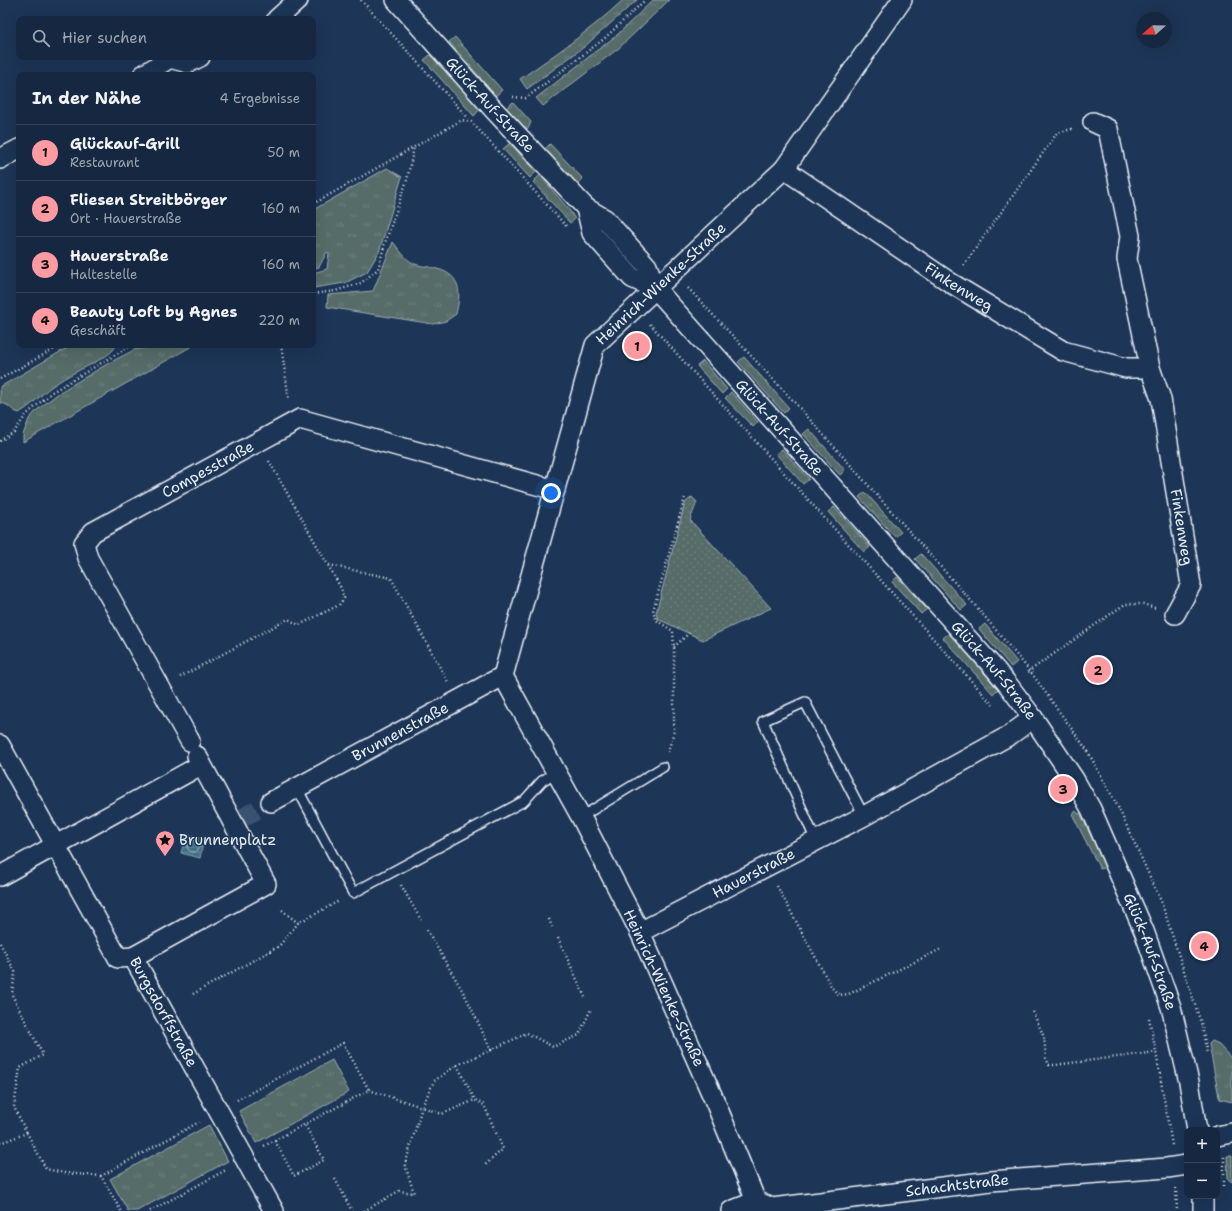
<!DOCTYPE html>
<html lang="de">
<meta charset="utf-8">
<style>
body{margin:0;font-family:"Shantell Sans",sans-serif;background:#23344c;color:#f1f3f6}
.controls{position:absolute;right:12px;bottom:12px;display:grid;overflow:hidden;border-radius:8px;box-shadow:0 4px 16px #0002}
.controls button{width:36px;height:36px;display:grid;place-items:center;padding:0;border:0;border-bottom:1px solid #35445a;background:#162841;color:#f1f3f6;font:20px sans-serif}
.compass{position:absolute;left:1136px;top:12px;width:36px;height:36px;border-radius:50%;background:#162841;box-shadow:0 4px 16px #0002;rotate:250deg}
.you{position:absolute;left:551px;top:493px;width:14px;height:14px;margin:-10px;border:3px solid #fff;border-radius:50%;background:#1a73e8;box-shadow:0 0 0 6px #1a73e833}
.badge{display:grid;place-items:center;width:26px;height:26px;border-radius:50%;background:#ff9aa2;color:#111;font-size:13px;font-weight:700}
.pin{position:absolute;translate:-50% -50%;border:2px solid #fff;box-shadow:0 1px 4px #0006}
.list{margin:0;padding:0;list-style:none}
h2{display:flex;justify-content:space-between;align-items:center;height:52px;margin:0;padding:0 16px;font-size:17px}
h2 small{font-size:13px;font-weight:400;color:#9ea6b1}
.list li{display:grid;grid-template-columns:26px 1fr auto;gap:12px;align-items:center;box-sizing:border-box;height:56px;padding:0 16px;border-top:1px solid #35445a}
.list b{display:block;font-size:15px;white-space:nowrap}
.list p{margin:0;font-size:13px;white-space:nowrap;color:#9ea6b1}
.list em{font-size:13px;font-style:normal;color:#9ea6b1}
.icon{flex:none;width:22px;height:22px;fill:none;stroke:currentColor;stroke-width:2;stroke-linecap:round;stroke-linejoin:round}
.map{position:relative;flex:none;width:1232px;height:1211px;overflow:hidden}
.search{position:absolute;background:#162841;box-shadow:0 4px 16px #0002;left:16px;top:16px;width:300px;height:44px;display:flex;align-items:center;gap:10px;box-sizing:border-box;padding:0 14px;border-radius:8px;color:#9ea6b1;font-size:15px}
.panel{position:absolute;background:#162841;box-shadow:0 4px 16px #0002;left:16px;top:72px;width:300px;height:276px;border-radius:8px}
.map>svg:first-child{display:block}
.grass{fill:url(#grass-tufts);stroke:#9eaeb0}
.garden{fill:url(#garden-dots);stroke:#9eaeb0}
.water{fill:url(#water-rules);stroke:#84a2b3}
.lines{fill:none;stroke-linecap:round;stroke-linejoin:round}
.shore{stroke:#a5bdca;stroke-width:1}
.minor-tunnel{stroke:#3b516f;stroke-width:19;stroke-dasharray:19 10;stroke-linecap:butt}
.service-casing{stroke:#e8f1f8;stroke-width:12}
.minor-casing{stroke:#e8f1f8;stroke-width:22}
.path{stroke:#e8f1f8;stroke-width:2.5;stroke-dasharray:1 3;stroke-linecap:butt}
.service{stroke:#1d3557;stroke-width:9}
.minor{stroke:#1d3557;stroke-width:19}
.labels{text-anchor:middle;stroke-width:3;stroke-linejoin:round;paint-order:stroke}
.street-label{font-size:15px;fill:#e8f1f8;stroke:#1d3557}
.poi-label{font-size:15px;fill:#e8f1f8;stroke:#1d3557;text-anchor:start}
</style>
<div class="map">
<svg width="1232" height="1211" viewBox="0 0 1232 1211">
<defs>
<pattern id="grass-tufts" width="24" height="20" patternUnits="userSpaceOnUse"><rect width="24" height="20" fill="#556c68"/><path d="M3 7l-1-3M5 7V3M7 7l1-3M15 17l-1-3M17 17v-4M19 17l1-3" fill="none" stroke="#6d817e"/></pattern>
<pattern id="garden-dots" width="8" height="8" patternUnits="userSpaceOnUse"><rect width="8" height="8" fill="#556c68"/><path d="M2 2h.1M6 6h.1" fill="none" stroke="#6d817e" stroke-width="1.8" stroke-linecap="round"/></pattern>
<pattern id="water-rules" width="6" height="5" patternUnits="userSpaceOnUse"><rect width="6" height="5" fill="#416e85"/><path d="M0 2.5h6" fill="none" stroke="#5c8397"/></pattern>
</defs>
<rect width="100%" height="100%" fill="#1d3557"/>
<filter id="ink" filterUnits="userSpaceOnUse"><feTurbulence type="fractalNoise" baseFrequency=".025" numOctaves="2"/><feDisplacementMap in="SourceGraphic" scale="8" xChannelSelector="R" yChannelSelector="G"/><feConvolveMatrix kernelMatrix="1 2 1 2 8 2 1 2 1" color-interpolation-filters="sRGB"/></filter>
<g filter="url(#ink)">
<!-- grass -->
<path class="grass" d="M 623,0 L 637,0 L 584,47 L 527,89 L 520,79 C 556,54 591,30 623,0 Z
M 653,0 L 669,0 L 619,48 L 543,106 L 536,98 L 617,35 Z
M 455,37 L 502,90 L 493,98 L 480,77 L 449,42 Z
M 430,55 L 462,89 L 482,107 L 474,116 L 424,60 Z
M 513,102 L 531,122 L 528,129 L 512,119 L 504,110 Z
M 510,143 L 536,172 L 530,178 L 503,149 Z
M 550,144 L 583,179 L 577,184 L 545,149 Z
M 387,168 L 402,177 L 379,252 L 367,272 L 345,283 L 313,288 L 313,273 L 327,269 L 329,253 L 327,252 L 319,267 L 313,269 L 313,210 Z
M 540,175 L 570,211 L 575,219 L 570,223 L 533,182 Z
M 393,242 C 399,249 405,259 413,263 C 420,267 430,266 437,269 C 462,275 461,294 456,314 L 446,321 L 433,324 L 327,307 L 328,295 L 373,291 Z
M 72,345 L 116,345 C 113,354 100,359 92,364 C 77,371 61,379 47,390 C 38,398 30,407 19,413 C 10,410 10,404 0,403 L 0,387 Z
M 159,345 L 194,345 L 23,442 L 23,435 L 29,419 L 37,410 L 60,392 L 109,363 L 134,350 Z
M 744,357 L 789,408 L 784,413 L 738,362 Z
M 703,361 L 727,389 L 722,394 L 697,366 Z
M 731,392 L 758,422 L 753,427 L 725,398 Z
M 809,429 L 845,470 L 840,475 L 803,434 Z
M 782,449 L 809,479 L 803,484 L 776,454 Z
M 865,492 L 901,532 L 895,537 L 859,497 Z
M 834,507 L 870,547 L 864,552 L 828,512 Z
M 921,554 L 967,605 L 961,610 L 915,559 Z
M 897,577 L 927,609 L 921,614 L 892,582 Z
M 985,624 L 1017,662 L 1011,667 L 979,629 Z
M 949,633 L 998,689 L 993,694 L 943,638 Z
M 1076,811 L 1078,814 L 1080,813 L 1106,867 L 1100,869 L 1072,814 Z
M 1212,1041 L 1217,1043 L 1232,1059 L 1232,1102 L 1220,1099 L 1219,1097 L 1209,1044 Z
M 332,1060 L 349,1092 L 256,1143 L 239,1111 Z
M 209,1125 L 228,1161 L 137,1211 L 128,1211 L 110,1179 Z
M 1227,1156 L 1232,1156 L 1232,1182 L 1228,1179 Z"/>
<!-- garden -->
<path class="garden" d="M 692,497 L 697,502 L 690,520 L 771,608 L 703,640 L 658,619 L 656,613 L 685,503 Z"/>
<!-- water -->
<path class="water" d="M 186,834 L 204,839 L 200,858 L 181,853 Z"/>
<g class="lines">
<!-- shore -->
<path class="shore" d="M187 846a6 6 0 1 1 12 0a6 6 0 1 1-12 0Z"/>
<!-- minor-tunnel -->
<path class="minor-tunnel" d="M 240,819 L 271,802"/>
<!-- service casing -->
<g class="service-casing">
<path id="service" d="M 297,788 L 353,893 L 524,801 L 542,781 L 556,772
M 581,817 L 663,767
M 816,841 L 763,721 L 805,702 L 864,816"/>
</g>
<!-- minor casing -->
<g class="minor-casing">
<g id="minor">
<path id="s1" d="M 396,0 L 494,110 L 586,208 L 605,219 L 647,266 L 656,289 L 995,669 L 1009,686 L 1033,718 L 1074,779 L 1091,809 L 1144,931 L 1171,1007 L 1189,1082 L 1197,1130"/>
<path d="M 277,19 L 298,0"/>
<path d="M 143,75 L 170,58 L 188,63 L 200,57"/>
<path id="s2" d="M 1093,122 L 1108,129 L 1130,236 L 1127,259 L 1150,368 L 1161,399 L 1191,585 L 1175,614"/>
<path d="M 0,159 L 19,149"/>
<path id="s3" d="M 784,169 L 951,283 L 1063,351 L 1126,368 L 1150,368"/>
<path d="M 586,208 L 592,233 L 632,278 L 656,289"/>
<path id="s4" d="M 190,741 L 88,558 L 84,543 L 93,532 L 300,419 L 555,490"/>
<path d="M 0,745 L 118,958 L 133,957 L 266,884 L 197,756"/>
<path id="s5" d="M 271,802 L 503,676"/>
<path d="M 0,876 L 201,765"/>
<path id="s6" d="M 640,932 L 864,816 L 1010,735 L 1033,718"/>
<path id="s7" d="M 133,957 L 274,1211"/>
<path d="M 1217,1136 L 1232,1133"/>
<path id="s8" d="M 731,1211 L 756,1201 L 772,1208 L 991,1181 L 1167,1168 L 1187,1165"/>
<path id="s9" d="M 758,1211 L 756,1201 L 716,1104 L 640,932 L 581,817 L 503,676 L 595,345 L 784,169 L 902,0"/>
<path d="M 1203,1211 L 1203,1196"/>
</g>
</g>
<!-- path -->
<path class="path" d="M 361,0 L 567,227
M 513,97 L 526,98 L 604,39 L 645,0
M 313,204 L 462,120 L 470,122
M 964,265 L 1057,133 L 1072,129
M 688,288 L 797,405 L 980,611 L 1030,671 L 1087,750 L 1119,809 L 1161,901 L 1202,1026 L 1207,1054
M 313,294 L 335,291 L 361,283 L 378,269 L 385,243 L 407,180 L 414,147
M 650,324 L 993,705
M 281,345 L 289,400
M 0,379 L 61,345
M 0,441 L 14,432 L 27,414 L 52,392 L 132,345
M 329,565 L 391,578 L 448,682
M 674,647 L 689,633
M 1028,672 L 1125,604 L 1143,604 L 1155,608
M 180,677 L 288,619 L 299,625 L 339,605 L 344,598 L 341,588 L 269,461
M 668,752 L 674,731 L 674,647 L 673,631 L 656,620 L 653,611 L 685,497
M 401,885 L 421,920
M 777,886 L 832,988 L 839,995 L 849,994 L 941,949
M 282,910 L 298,923
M 549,919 L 552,927
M 427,930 L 466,997 L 491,1050 L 457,1065 L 434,1081 L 422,1107 L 442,1114 L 475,1100
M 558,938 L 585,997
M 0,943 L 15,972 L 12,995 L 43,1055 L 20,1068 L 14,1107 L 27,1133
M 193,994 L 279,946 L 298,923 L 339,901
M 1033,1012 L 1044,1037 L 1046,1058 L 1049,1065 L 1055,1065 L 1156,1052
M 1149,1018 L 1156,1052 L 1172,1145
M 491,1050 L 527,1033 L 553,1047 L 579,1035 L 591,1009
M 457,1065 L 475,1100 L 484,1105 L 503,1149 L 485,1165
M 237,1100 L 343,1043 L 369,1090 L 262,1147
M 275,1141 L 294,1176 L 324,1160 L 305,1125
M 0,1143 L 27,1133 L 46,1169 L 64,1173 L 101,1176
M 1224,1157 L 1224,1188
M 335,1179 L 352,1211
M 1176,1188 L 1177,1211
M 121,1211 L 101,1176 L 199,1122
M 150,1211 L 226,1170
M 364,1211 L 399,1191 L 414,1193 L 405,1165 L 422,1107 L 369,1090"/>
<!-- service -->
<use href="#service" class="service"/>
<!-- minor -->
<use href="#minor" class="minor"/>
</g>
</g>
<!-- icons -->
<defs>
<g id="sight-pin" transform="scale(1)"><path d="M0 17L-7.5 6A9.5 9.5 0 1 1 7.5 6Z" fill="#ff9aa2" stroke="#1d3557"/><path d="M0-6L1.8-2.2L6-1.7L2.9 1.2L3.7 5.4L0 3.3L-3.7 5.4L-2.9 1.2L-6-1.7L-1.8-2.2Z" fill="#111"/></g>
</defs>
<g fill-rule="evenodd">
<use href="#sight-pin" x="165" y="840"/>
</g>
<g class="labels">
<!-- street labels -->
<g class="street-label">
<text dy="5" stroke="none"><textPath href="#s1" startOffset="141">Glück-Auf-Straße</textPath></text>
<text dy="5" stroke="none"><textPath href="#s9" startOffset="1027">Heinrich-Wienke-Straße</textPath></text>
<text dy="5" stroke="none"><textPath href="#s3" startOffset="211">Finkenweg</textPath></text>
<text dy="5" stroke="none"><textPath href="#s1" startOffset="577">Glück-Auf-Straße</textPath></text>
<text dy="5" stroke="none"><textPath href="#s4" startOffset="370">Compesstraße</textPath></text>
<text dy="5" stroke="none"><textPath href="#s2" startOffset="423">Finkenweg</textPath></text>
<text dy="5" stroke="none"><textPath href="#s1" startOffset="901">Glück-Auf-Straße</textPath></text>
<text dy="5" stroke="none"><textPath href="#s5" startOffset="147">Brunnenstraße</textPath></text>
<text dy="5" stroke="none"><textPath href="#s6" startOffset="128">Hauerstraße</textPath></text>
<text dy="5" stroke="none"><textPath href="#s1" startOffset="1225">Glück-Auf-Straße</textPath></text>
<text transform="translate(664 988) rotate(65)" y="5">Heinrich-Wienke-Straße</text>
<text dy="5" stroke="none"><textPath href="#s7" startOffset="63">Burgsdorffstraße</textPath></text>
<text dy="5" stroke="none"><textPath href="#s8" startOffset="231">Schachtstraße</textPath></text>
</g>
<!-- poi labels -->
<g class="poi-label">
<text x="179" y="845">Brunnenplatz</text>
</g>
</g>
</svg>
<div class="controls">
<button>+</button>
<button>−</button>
</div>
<svg class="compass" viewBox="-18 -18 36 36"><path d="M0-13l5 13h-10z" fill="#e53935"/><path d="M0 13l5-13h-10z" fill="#9ea6b1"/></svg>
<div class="you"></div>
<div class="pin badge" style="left:637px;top:346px">1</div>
<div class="pin badge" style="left:1098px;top:670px">2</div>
<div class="pin badge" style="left:1063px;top:789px">3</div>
<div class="pin badge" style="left:1204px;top:946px">4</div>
<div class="search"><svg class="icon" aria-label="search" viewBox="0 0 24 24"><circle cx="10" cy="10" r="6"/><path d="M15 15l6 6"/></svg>Hier suchen</div>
<section class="panel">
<h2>In der Nähe<small>4 Ergebnisse</small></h2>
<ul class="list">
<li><span class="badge">1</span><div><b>Glückauf-Grill</b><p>Restaurant</p></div><em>50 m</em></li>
<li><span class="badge">2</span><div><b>Fliesen Streitbörger</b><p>Ort · Hauerstraße</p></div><em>160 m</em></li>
<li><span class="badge">3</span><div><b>Hauerstraße</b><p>Haltestelle</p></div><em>160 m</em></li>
<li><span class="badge">4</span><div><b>Beauty Loft by Agnes</b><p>Geschäft</p></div><em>220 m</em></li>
</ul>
</section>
</div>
